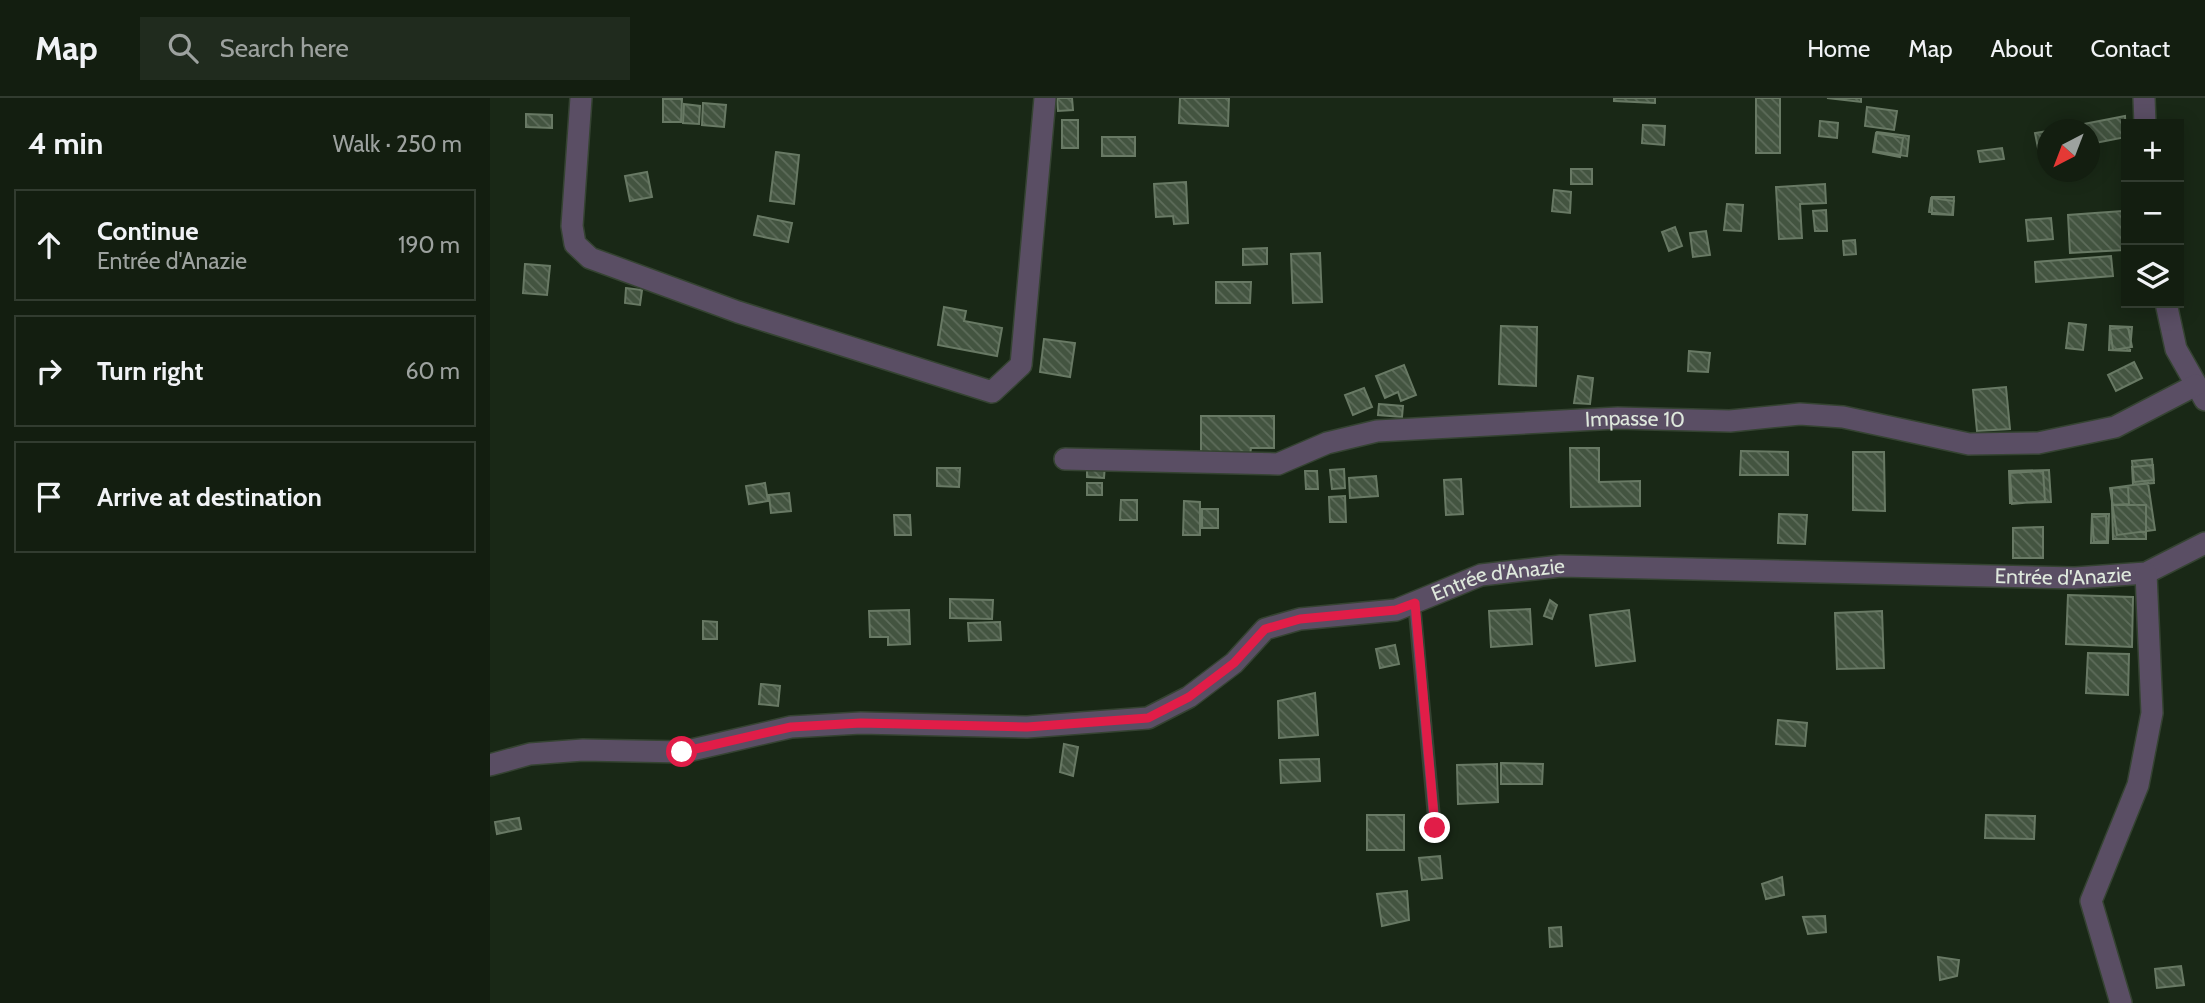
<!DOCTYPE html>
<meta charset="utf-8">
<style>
body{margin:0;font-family:Cabin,sans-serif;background:#202b1e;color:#f1f3f6}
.controls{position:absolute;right:21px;top:21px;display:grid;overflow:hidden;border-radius:0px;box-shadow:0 4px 18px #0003}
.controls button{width:63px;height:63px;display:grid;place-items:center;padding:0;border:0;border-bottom:2px solid #323c30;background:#131e10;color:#f1f3f6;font:35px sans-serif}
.compass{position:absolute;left:1547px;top:21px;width:63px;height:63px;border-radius:50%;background:#131e10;box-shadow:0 4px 18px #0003;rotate:222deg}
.stop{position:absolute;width:21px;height:21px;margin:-16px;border:5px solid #e11d48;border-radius:50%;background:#fff}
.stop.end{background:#e11d48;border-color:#fff;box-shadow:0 2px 7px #0008}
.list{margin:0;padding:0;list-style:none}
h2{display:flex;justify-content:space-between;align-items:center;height:91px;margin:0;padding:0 28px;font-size:30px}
h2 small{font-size:23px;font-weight:400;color:#9da29f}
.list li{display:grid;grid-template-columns:46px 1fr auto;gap:21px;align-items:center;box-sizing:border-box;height:112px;margin:0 14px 14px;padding:0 14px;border:2px solid #323c30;border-radius:0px}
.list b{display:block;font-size:26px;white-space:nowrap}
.list p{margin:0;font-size:23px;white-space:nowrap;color:#9da29f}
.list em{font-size:23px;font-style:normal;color:#9da29f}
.icon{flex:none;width:38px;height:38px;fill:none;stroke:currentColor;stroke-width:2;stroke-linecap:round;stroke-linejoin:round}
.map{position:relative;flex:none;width:1715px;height:905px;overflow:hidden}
header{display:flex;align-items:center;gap:42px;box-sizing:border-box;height:98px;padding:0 35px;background:#131e10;border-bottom:2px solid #323c30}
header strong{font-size:33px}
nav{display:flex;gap:38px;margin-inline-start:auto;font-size:24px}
.search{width:490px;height:63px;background:#202b1e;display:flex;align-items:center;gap:18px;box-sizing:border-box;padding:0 24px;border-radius:0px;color:#9da29f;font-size:26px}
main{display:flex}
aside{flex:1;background:#131e10}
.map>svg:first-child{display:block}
.building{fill:url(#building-back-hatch);stroke:#687964;stroke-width:2}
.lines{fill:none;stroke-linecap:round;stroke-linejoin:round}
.lane-casing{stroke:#354332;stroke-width:14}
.street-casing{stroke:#354332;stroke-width:24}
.lane{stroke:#5a4e64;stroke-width:10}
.street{stroke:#5a4e64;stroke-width:21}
.route{stroke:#e11d48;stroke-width:9}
.labels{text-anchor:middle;stroke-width:6;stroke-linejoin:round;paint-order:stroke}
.street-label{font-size:21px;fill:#dee8dc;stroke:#192816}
</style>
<header>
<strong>Map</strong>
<div class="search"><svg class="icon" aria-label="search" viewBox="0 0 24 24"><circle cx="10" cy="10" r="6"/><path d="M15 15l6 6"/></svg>Search here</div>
<nav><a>Home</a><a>Map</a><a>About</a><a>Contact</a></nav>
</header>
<main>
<aside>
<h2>4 min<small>Walk · 250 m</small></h2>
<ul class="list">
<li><svg class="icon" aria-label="ahead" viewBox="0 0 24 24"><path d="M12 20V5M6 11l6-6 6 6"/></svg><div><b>Continue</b><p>Entrée d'Anazie</p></div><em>190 m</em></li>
<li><svg class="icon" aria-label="right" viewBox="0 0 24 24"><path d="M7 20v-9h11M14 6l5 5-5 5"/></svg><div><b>Turn right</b></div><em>60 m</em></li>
<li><svg class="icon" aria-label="arrive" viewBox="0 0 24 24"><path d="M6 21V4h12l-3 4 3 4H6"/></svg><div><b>Arrive at destination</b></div></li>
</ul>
</aside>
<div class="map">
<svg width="1715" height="905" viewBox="0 0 1715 905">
<defs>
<pattern id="building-back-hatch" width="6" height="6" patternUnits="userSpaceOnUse" patternTransform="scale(1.75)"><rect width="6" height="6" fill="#435440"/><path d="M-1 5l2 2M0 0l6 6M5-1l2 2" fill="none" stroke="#5e6d5b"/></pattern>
</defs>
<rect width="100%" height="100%" fill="#192816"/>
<!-- building -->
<path class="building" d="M 567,0 L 582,0 L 583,12 L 568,13 Z
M 690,0 L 739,0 L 738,28 L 689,25 Z
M 1124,0 L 1165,0 L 1165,5 L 1124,3 Z
M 1266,0 L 1290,0 L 1290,55 L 1266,55 Z
M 1337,0 L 1371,0 L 1371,4 Z
M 173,1 L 192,1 L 191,24 L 173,24 Z
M 213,5 L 236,7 L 234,29 L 212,27 Z
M 194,6 L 210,8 L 209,26 L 193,25 Z
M 1377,9 L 1407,13 L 1404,32 L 1375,28 Z
M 36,16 L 62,17 L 62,30 L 36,29 Z
M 1635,18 L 1636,39 L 1600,46 L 1600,32 L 1563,32 Z
M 572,22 L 588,22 L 588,50 L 572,50 Z
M 1330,23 L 1348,25 L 1347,40 L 1329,38 Z
M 1153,27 L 1175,28 L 1174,47 L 1152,45 Z
M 1558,33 L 1558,54 L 1549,55 L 1545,35 Z
M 1387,34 L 1419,38 L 1417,58 L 1384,53 Z
M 1386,35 L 1413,40 L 1410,59 L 1383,54 Z
M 612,39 L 645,39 L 645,58 L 612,58 Z
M 1512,50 L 1514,61 L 1490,64 L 1488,53 Z
M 286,54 L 309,57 L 304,106 L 280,103 Z
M 1081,71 L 1102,71 L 1102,86 L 1081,86 Z
M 157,74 L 162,99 L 140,103 L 135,78 Z
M 696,84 L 698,125 L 684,126 L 683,118 L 666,119 L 664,86 Z
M 1335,86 L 1336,105 L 1310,106 L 1312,140 L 1289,141 L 1286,89 Z
M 1064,92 L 1081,94 L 1080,115 L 1062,113 Z
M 1442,99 L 1464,99 L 1463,117 L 1442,116 Z
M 1441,100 L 1464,103 L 1462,117 L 1439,114 Z
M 1237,106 L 1253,107 L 1251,133 L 1234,132 Z
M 1336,112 L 1337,133 L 1325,133 L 1323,113 Z
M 1632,113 L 1634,152 L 1580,155 L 1578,117 Z
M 268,118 L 302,125 L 298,144 L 264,137 Z
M 1561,120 L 1563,141 L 1538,143 L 1536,122 Z
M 1185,129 L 1192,148 L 1179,153 L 1172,134 Z
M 1216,133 L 1220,157 L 1203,159 L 1200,135 Z
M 1365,142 L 1366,156 L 1354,157 L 1353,143 Z
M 777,150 L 777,166 L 753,167 L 753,151 Z
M 830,155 L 832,204 L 803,205 L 801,156 Z
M 1621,158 L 1623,178 L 1546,184 L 1545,164 Z
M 35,166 L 60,168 L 57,197 L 33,195 Z
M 726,184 L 761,184 L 760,205 L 726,205 Z
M 136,190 L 152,192 L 150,207 L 135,205 Z
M 454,209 L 476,213 L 474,223 L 512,230 L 507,258 L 448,247 Z
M 1579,225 L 1596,227 L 1593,252 L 1576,250 Z
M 1011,228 L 1047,229 L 1046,288 L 1009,286 Z
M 1620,228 L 1642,229 L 1640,253 L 1619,252 Z
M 1638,229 L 1642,249 L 1623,252 L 1620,231 Z
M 554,241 L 585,245 L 580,279 L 550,274 Z
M 1199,253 L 1220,255 L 1218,274 L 1198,273 Z
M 1644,264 L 1652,280 L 1626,293 L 1618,277 Z
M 914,267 L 926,297 L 911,303 L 908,294 L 895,300 L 886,278 Z
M 1088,278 L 1103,280 L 1100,306 L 1084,305 Z
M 1516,289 L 1520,331 L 1487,333 L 1483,292 Z
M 874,290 L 882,309 L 863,317 L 855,297 Z
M 889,306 L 913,308 L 912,319 L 888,317 Z
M 711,318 L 784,318 L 784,350 L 761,350 L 760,357 L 711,357 Z
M 1080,350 L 1109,350 L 1109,384 L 1150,383 L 1150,408 L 1081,409 Z
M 1251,353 L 1298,354 L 1298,377 L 1250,377 Z
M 1363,354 L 1394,354 L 1395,413 L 1363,412 Z
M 1662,361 L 1664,382 L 1644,384 L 1642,363 Z
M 597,365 L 615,366 L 614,380 L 597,379 Z
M 1663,367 L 1664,385 L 1643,387 L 1642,369 Z
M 447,370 L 470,370 L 469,389 L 447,388 Z
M 854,371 L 855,390 L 842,391 L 840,372 Z
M 1559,372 L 1561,404 L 1520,405 L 1519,373 Z
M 815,373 L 827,373 L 828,391 L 816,391 Z
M 1553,373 L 1555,403 L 1522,406 L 1520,375 Z
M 886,378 L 888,398 L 860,400 L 859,380 Z
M 971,381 L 973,416 L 956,417 L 954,382 Z
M 275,385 L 278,403 L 259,406 L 256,388 Z
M 597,385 L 612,385 L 612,397 L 597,397 Z
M 1658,385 L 1665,432 L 1627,437 L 1620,390 Z
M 1638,389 L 1639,406 L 1622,407 L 1622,390 Z
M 299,395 L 301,413 L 281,415 L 279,397 Z
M 855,398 L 856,424 L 840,424 L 839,399 Z
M 631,402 L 647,402 L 647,422 L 630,422 Z
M 694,403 L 710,404 L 710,437 L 693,437 Z
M 1622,407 L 1656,407 L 1656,441 L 1623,441 Z
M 712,411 L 728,411 L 728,430 L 712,430 Z
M 1289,416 L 1317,417 L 1315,446 L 1288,445 Z
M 1602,416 L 1619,416 L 1618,445 L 1601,445 Z
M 404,417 L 420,417 L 421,437 L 405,437 Z
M 1616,418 L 1617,443 L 1604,444 L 1602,419 Z
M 1553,429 L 1553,460 L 1523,460 L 1523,430 Z
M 1578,497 L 1643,499 L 1642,549 L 1576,546 Z
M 460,501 L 503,502 L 502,521 L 460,520 Z
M 1060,502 L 1067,507 L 1062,521 L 1054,518 Z
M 1040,511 L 1042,546 L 1001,549 L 999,513 Z
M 419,512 L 420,546 L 398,547 L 398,539 L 380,539 L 379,513 Z
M 1139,512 L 1145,563 L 1106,568 L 1100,517 Z
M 1392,513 L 1394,570 L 1347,571 L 1345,515 Z
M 213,523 L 227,524 L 227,541 L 213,541 Z
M 510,524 L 511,542 L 479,543 L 478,525 Z
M 905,547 L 909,566 L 890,570 L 886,551 Z
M 1598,555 L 1639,556 L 1638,597 L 1596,595 Z
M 271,586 L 290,588 L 288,608 L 269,606 Z
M 825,595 L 828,637 L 789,640 L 788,603 Z
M 1288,622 L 1317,625 L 1315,648 L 1286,646 Z
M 574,646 L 588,649 L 583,678 L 570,674 Z
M 829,661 L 830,683 L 791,685 L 790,662 Z
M 1011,665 L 1053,666 L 1052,686 L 1011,686 Z
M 1007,666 L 1008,704 L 968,706 L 967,667 Z
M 877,717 L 914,717 L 914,752 L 877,752 Z
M 1496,717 L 1545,718 L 1544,741 L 1495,740 Z
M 29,720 L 31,731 L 7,736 L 5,724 Z
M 950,758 L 952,780 L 932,782 L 929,760 Z
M 1292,779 L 1294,797 L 1276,801 L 1272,786 Z
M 917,793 L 919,822 L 892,828 L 887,796 Z
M 1335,818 L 1336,834 L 1318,836 L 1313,819 Z
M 1071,829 L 1072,848 L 1060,849 L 1059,830 Z
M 1448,859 L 1469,862 L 1467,878 L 1450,882 Z
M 1691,868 L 1694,887 L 1667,890 L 1665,871 Z"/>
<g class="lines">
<!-- lane casing -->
<g class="lane-casing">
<path id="lane" d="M 924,504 L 945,730"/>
</g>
<!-- street casing -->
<g class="street-casing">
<g id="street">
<path d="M 91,0 L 82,128 L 85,146 L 100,160 L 248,214 L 502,294 L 531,267 L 555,0"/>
<path d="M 1654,0 L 1655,26"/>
<path d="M 1676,205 L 1686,251 L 1715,302"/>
<path id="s1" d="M 575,361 L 788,366 L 837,345 L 887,333 L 1128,320 L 1240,323 L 1310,316 L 1353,319 L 1479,346 L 1548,345 L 1625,329 L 1706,287"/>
<path id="s2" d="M 0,667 L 40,656 L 93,652 L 193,654 L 301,629 L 371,625 L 537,629 L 658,620 L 699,599 L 744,565 L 775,531 L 810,521 L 906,512 L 991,477 L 1071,468 L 1585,480 L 1656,475 L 1715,445"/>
<path d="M 1631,905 L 1601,803 L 1648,687 L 1662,615 L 1656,475"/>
</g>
</g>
<!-- lane -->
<use href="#lane" class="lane"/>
<!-- street -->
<use href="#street" class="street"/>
</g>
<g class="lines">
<!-- route -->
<path class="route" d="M 192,654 L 301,629 L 371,625 L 537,629 L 658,620 L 699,599 L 744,565 L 775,531 L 810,521 L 906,512 L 925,505 L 945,730"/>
</g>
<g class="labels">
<!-- street labels -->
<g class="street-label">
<text dy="7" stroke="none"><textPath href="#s1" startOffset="576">Impasse 10</textPath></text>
<text dy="7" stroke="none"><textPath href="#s2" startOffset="1619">Entrée d'Anazie</textPath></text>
<text dy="7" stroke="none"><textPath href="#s2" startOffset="1052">Entrée d'Anazie</textPath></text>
</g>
</g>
</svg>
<div class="controls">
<button>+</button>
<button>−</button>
<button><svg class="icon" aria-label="layers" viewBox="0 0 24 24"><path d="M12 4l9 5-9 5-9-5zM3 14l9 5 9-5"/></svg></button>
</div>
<svg class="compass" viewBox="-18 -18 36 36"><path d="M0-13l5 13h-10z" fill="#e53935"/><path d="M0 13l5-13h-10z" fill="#9da29f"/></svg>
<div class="stop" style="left:192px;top:654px"></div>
<div class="stop end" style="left:945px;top:730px"></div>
</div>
</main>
